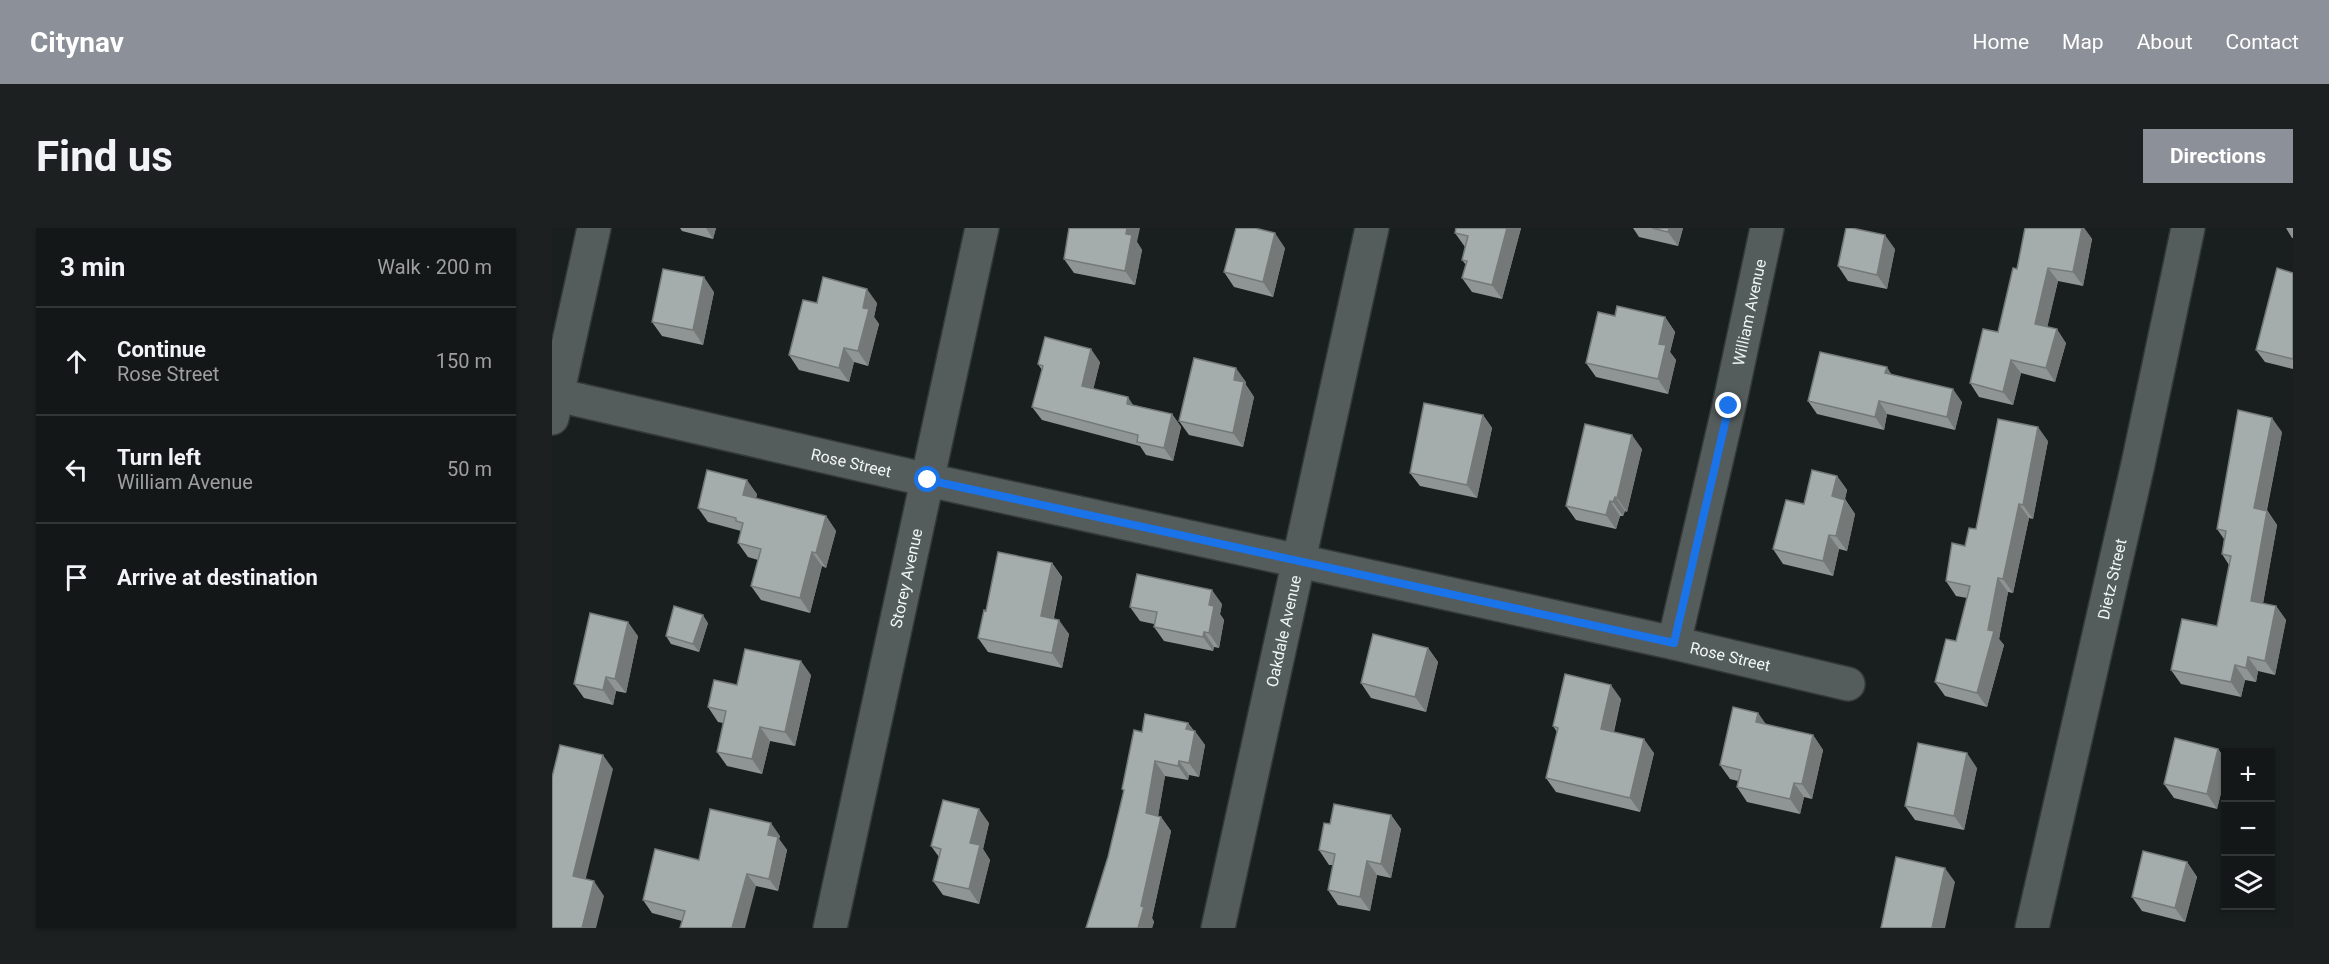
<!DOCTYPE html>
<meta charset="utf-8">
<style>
body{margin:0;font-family:Roboto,sans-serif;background:#1c2020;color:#f1f3f6}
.controls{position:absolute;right:18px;bottom:18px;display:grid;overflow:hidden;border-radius:0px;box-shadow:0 2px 4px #0004}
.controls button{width:54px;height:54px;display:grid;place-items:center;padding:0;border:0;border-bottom:2px solid #323636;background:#131717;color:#f1f3f6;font:30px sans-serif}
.stop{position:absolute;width:18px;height:18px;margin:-14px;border:4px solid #1a73e8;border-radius:50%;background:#fff}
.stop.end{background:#1a73e8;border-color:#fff;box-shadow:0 2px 6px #0008}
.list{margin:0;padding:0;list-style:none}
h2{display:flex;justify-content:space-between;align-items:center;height:78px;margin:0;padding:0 24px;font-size:26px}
h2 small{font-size:20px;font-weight:400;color:#9d9fa1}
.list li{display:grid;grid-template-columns:39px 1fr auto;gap:18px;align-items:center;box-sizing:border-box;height:108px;padding:0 24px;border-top:2px solid #323636}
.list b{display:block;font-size:22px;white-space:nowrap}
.list p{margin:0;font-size:20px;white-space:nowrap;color:#9d9fa1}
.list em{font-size:20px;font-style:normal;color:#9d9fa1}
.icon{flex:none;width:33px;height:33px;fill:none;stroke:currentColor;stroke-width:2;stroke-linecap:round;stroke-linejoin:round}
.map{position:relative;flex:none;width:1741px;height:700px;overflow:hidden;border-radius:0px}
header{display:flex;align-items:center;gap:36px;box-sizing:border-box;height:84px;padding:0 30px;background:#8c9099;color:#fff}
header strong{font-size:28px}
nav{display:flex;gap:33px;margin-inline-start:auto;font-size:21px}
.intro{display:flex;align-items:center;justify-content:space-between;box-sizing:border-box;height:144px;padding:0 36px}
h1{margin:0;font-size:42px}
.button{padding:15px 27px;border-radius:0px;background:#8c9099;color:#fff;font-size:21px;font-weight:700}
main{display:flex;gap:36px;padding:0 36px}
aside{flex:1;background:#131717;border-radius:0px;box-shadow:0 2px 4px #0004}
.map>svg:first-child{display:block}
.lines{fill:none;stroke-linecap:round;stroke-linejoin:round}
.street-casing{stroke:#343838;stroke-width:36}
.street{stroke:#555c5c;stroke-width:33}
.wall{fill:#8e9594}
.shaded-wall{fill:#747978}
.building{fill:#a5adac;stroke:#747978;stroke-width:1.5}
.route{stroke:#1a73e8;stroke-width:8}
.labels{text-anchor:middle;stroke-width:6;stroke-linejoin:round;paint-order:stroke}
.street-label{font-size:16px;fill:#f1f5f5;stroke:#101615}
</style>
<header>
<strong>Citynav</strong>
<nav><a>Home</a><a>Map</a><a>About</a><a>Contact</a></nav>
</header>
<div class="intro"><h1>Find us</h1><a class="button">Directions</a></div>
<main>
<aside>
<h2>3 min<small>Walk · 200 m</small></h2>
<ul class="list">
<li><svg class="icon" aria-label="ahead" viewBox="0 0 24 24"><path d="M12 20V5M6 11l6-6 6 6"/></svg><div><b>Continue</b><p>Rose Street</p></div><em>150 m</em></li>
<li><svg class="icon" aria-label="left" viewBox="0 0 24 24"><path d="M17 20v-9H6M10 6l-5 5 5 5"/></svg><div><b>Turn left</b><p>William Avenue</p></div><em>50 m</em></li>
<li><svg class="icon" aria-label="arrive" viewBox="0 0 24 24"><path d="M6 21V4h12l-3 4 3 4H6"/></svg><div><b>Arrive at destination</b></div></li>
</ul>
</aside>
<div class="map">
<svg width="1741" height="700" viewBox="0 0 1741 700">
<rect width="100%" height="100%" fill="#191f1f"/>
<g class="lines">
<!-- street casing -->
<g class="street-casing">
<g id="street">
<path id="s1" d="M 5,167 L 376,252 L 1122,415 L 1296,456"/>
<path d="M 0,190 L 42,0"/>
<path id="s2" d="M 1122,415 L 1177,178 L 1215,0"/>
<path id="s3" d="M 278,700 L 430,0"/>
<path id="s4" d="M 666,700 L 820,0"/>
<path id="s5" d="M 1480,700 L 1586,236 L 1636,0"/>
</g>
</g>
<!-- street -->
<use href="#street" class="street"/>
</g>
<!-- wall -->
<path class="wall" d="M 128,0 L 164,0 L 161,11 L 130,3 Z
M 969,0 L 950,71 L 920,64 L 910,50 L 914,37 L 910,32 L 913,19 L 903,5 Z
M 1081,0 L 1131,0 L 1126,18 L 1087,9 Z
M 1473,0 L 1532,0 L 1540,11 L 1531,58 L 1506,53 L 1495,99 L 1514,115 L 1503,154 L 1469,145 L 1461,177 L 1427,169 L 1418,155 L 1446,104 L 1465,41 Z
M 1734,0 L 1741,0 L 1741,10 L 1740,10 Z
M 585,14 L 590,22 L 583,57 L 522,45 L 512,31 Z
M 733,20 L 721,69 L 682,59 L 672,44 Z
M 1343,21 L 1335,61 L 1296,53 L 1286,38 Z
M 1741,45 L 1741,141 L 1713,134 L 1704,122 Z
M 162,64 L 151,117 L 110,108 L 100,94 Z
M 265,75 L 325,75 L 322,89 L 327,96 L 316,138 L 302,134 L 297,154 L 247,142 L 237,127 Z
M 1063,88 L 1113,89 L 1123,104 L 1118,124 L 1124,132 L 1116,166 L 1044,149 L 1034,135 Z
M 548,134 L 541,161 L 582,177 L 620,186 L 629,199 L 621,233 L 594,227 L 588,218 L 490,192 L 480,179 L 490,142 L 486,136 Z
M 1339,146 L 1410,174 L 1403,202 L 1335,186 L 1332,202 L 1265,186 L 1256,173 Z
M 694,154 L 694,157 L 702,169 L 691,219 L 637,207 L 627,193 Z
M 931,187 L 940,200 L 925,270 L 868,258 L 858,245 Z
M 1730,204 L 1715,282 L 1725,297 L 1711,375 L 1724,378 L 1734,392 L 1723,447 L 1706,443 L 1704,454 L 1693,452 L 1689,469 L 1629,456 L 1619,442 L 1665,398 L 1677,337 L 1670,326 L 1672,311 L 1665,301 Z
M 1496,213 L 1481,291 L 1477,290 L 1461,365 L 1456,364 L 1447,411 L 1452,417 L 1435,479 L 1393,468 L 1383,454 L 1404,413 L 1415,370 L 1404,368 L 1394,353 L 1413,318 L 1424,301 Z
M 1090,221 L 1075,284 L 1073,283 L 1071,288 L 1068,288 L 1064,301 L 1024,292 L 1014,278 Z
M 1285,248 L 1295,262 L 1293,271 L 1303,286 L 1295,323 L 1287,321 L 1281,348 L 1231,336 L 1221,321 L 1252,276 Z
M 205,266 L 204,271 L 274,288 L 284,303 L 274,340 L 270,338 L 258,385 L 209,372 L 199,358 L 206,332 L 196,329 L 186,315 L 189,303 L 156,294 L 146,280 Z
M 500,335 L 510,349 L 502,390 L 517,406 L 510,440 L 436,424 L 426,410 L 434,383 Z
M 670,376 L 668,386 L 672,392 L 667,420 L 662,419 L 661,423 L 612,413 L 602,399 L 602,396 L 588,393 L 578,379 Z
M 156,395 L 147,424 L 119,416 L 114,408 Z
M 86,408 L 74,465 L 64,463 L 61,477 L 32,470 L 22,456 Z
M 876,420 L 886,434 L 874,484 L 819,470 L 809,455 Z
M 259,447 L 243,518 L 218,513 L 210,546 L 175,538 L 165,524 L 171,495 L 166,494 L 156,479 L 185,457 Z
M 1069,471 L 1062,504 L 1102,525 L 1088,584 L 1004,564 L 994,550 L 1005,504 L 1001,498 Z
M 1206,485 L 1214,497 L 1261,507 L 1271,522 L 1260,571 L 1252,569 L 1248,586 L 1195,574 L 1185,559 L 1186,553 L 1178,551 L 1168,537 Z
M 636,495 L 653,517 L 647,549 L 637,547 L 636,552 L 613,548 L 606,588 L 609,589 L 619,603 L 600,690 L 602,694 L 600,700 L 534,700 L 556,629 L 572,564 L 570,561 L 590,504 Z
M 1666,521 L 1674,532 L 1674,545 L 1665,581 L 1622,570 L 1612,556 Z
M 1425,540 L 1412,602 L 1363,592 L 1353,578 Z
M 839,587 L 849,601 L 839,650 L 825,647 L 818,683 L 786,677 L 776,662 L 781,637 L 777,637 L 767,622 L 778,596 Z
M 437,595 L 431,621 L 438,632 L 427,676 L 391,667 L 381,653 L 387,629 L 379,618 Z
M 228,608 L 227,611 L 235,622 L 226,663 L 204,658 L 130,693 L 100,685 L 91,672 L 147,632 Z
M 1635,634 L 1645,649 L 1633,694 L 1590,683 L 1580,669 Z"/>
<!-- shaded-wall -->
<path class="shaded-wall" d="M 154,0 L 164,0 L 161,11 Z
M 575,0 L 588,0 L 585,14 L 590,22 L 583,57 L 573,43 L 574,6 Z
M 955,0 L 969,0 L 950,71 L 940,57 Z
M 1117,0 L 1131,0 L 1126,18 L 1116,4 Z
M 1530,0 L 1532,0 L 1540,11 L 1531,58 L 1521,44 Z
M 723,5 L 733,20 L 721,69 L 711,54 Z
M 1333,7 L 1343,21 L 1335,61 L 1325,47 Z
M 1496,40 L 1506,53 L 1493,109 L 1483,96 Z
M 152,49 L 162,64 L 151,117 L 141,102 Z
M 315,61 L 325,75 L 322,89 L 327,96 L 316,138 L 306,123 L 311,80 Z
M 1113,89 L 1123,104 L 1118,124 L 1124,132 L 1116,166 L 1106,151 L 1107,116 Z
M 1505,101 L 1514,115 L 1503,154 L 1494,140 Z
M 292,120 L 302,134 L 297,154 L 287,140 Z
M 539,121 L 548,134 L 539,171 L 530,158 Z
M 1459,132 L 1469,145 L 1461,177 L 1451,164 Z
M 1335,139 L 1343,152 L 1333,145 Z
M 684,140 L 694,154 L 694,157 L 702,169 L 691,219 L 681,205 L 682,152 Z
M 1401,161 L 1410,174 L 1403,202 L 1395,189 Z
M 576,169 L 585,183 L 575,176 Z
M 1327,173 L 1335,186 L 1332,202 L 1323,189 Z
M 620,186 L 629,199 L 621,233 L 612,220 Z
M 931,187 L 940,200 L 925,270 L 915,257 Z
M 1720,190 L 1730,204 L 1712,295 L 1702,280 Z
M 1486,199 L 1496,213 L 1481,291 L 1471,277 Z
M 1080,207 L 1090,221 L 1075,284 L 1065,270 Z
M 1285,248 L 1295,262 L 1290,283 L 1280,268 Z
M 195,252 L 205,266 L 201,282 L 191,267 Z
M 1063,269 L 1073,283 L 1071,288 L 1061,274 Z
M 1293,272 L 1303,286 L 1295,323 L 1284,308 Z
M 1058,273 L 1068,288 L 1064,301 L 1054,287 Z
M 1467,276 L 1477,290 L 1461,365 L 1451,351 Z
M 1715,283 L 1725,297 L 1709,387 L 1699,373 Z
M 274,288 L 284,303 L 274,340 L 264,325 Z
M 1277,307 L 1287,321 L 1281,348 L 1271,333 Z
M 260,324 L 270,338 L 258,385 L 248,370 Z
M 500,335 L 510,349 L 499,402 L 489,388 Z
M 1446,350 L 1456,364 L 1447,411 L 1452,417 L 1435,479 L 1425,465 Z
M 660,362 L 670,376 L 668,386 L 672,392 L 667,420 L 657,405 L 657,377 Z
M 1724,378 L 1734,392 L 1723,447 L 1713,433 Z
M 151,387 L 156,395 L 147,424 L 141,416 Z
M 507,392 L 517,406 L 510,440 L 500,425 Z
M 76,394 L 86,408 L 74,465 L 63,451 Z
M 652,404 L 662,419 L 661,423 L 651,409 Z
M 876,420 L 886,434 L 874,484 L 863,469 Z
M 1696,429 L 1706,443 L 1704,454 L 1694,440 Z
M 249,433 L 259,447 L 243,518 L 233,504 Z
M 1683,437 L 1693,452 L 1689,469 L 1679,454 Z
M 54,449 L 64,463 L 61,477 L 51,462 Z
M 1059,457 L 1069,471 L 1059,515 L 1049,501 Z
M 1206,485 L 1216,499 L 1204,494 Z
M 636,495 L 643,505 L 643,503 L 653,517 L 647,549 L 637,535 L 634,501 Z
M 208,499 L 218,513 L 210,546 L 200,531 Z
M 1261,507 L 1271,522 L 1260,571 L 1250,556 Z
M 1092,511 L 1102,525 L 1088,584 L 1078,570 Z
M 1666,521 L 1674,532 L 1674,545 L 1665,581 L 1655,566 Z
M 1415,525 L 1425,540 L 1412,602 L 1402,588 Z
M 51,527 L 61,541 L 31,662 L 21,648 Z
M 603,533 L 613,548 L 604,600 L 594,585 Z
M 627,533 L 637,547 L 636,552 L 626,538 Z
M 1242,555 L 1252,569 L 1248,586 L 1238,571 Z
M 427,581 L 437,595 L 431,621 L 438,632 L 427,676 L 417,661 L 418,615 Z
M 839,587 L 849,601 L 839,650 L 829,636 Z
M 609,589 L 619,603 L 600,690 L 602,694 L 600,700 L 586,700 L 589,678 Z
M 219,595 L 228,608 L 227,611 L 235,622 L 226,663 L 217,651 L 216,607 Z
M 815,633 L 825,647 L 818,683 L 808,669 Z
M 1635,634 L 1645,649 L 1633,694 L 1623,680 Z
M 1393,640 L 1403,654 L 1393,700 L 1380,700 Z
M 195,646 L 204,658 L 193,700 L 180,700 Z
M 42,653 L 52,668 L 44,700 L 30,700 Z"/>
<!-- building -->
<path class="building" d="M 517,0 L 575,0 L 574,6 L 580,7 L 573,43 L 512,31 Z
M 684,0 L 703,0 L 723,5 L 711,54 L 672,44 Z
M 904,0 L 955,0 L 940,57 L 910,50 L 915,33 L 910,32 L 916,8 L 903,5 Z
M 1100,0 L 1117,0 L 1116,4 Z
M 1294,0 L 1300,0 L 1333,7 L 1325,47 L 1286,38 Z
M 1473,0 L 1530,0 L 1521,44 L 1496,40 L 1483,96 L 1505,101 L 1494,140 L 1459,132 L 1451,164 L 1418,155 L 1431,101 L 1446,104 L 1461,40 L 1465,41 Z
M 1725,40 L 1741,45 L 1741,131 L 1704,122 Z
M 111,41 L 152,49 L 141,102 L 100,94 Z
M 271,49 L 315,61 L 311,80 L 317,81 L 306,123 L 292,120 L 287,140 L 237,127 L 251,72 L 265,75 Z
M 1065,78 L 1113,89 L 1107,116 L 1114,117 L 1106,151 L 1034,135 L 1046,84 L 1063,88 Z
M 493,109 L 539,121 L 530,158 L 576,169 L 575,176 L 620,186 L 612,220 L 585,214 L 586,207 L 480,179 L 491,138 L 486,136 Z
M 1268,124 L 1335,139 L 1333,145 L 1401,161 L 1395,189 L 1327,173 L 1323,189 L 1256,173 Z
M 642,130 L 684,140 L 682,152 L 692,154 L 681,205 L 627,193 Z
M 872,175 L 931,187 L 915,257 L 858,245 Z
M 1686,182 L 1720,190 L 1702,280 L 1715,283 L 1699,373 L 1724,378 L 1713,433 L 1696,429 L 1694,440 L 1683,437 L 1679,454 L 1619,442 L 1630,391 L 1665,398 L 1679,328 L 1670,326 L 1674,303 L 1665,301 Z
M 1446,191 L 1486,199 L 1471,277 L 1467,276 L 1451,351 L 1446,350 L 1436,402 L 1442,403 L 1425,465 L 1383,454 L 1394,411 L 1404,413 L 1418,358 L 1394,353 L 1400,315 L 1413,318 L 1417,300 L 1424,301 Z
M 1033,196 L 1080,207 L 1065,270 L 1063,269 L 1061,274 L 1058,273 L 1054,287 L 1014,278 Z
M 155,242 L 195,252 L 191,267 L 274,288 L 264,325 L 260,324 L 248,370 L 199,358 L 209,321 L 186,315 L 191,295 L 184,293 L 184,290 L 146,280 Z
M 1260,242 L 1285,248 L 1280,268 L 1293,272 L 1284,308 L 1277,307 L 1271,333 L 1221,321 L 1234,272 L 1252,276 Z
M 446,324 L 500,335 L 489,388 L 507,392 L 500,425 L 426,410 L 432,382 L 434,383 Z
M 585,346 L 660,362 L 657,377 L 662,378 L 657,405 L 652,404 L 651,409 L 602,399 L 605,384 L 578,379 Z
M 122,378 L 151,387 L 141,416 L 114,408 Z
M 38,385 L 76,394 L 63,451 L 54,449 L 51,462 L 22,456 Z
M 821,406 L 876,420 L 863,469 L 809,455 Z
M 193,421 L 249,433 L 233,504 L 208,499 L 200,531 L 165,524 L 174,483 L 156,479 L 162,452 L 185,457 Z
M 1013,446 L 1059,457 L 1049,501 L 1092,511 L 1078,570 L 994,550 L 1006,500 L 1001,498 Z
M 1181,479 L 1206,485 L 1204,494 L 1261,507 L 1250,556 L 1242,555 L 1238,571 L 1185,559 L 1189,542 L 1168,537 Z
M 593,486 L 636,495 L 634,501 L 643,503 L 637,535 L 627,533 L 626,538 L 603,533 L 594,585 L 609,589 L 589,678 L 592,679 L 586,700 L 534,700 L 556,629 L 572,562 L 570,561 L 582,502 L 590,504 Z
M 1623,510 L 1666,521 L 1655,566 L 1612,556 Z
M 1366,515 L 1415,525 L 1402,588 L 1353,578 Z
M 8,517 L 51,527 L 21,648 L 42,653 L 30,700 L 0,700 L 0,549 Z
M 391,572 L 427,581 L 418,615 L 428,617 L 417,661 L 381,653 L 389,621 L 379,618 Z
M 782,576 L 839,587 L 829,636 L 815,633 L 808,669 L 776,662 L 783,626 L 767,622 L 772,595 L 778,596 Z
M 158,581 L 219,595 L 216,607 L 226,609 L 217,651 L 195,646 L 180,700 L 128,700 L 133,683 L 91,672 L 103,621 L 147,632 Z
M 1591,623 L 1635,634 L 1623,680 L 1580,669 Z
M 1344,629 L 1393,640 L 1380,700 L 1329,700 Z"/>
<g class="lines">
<!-- route -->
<path class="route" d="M 376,252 L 1122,415 L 1177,178"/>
</g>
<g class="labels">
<!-- street labels -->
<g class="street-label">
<text dy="6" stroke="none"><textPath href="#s2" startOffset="339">William Avenue</textPath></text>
<text dy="6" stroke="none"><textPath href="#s1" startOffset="302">Rose Street</textPath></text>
<text dy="6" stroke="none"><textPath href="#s3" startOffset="358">Storey Avenue</textPath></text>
<text dy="6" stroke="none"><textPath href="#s5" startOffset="358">Dietz Street</textPath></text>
<text dy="6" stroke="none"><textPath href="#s4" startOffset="304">Oakdale Avenue</textPath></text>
<text dy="6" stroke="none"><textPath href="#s1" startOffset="1202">Rose Street</textPath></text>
</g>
</g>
</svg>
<div class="controls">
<button>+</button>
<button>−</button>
<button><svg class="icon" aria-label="layers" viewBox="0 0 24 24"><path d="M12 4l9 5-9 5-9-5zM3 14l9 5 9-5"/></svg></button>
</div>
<div class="stop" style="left:376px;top:252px"></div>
<div class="stop end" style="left:1177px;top:178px"></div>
</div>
</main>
